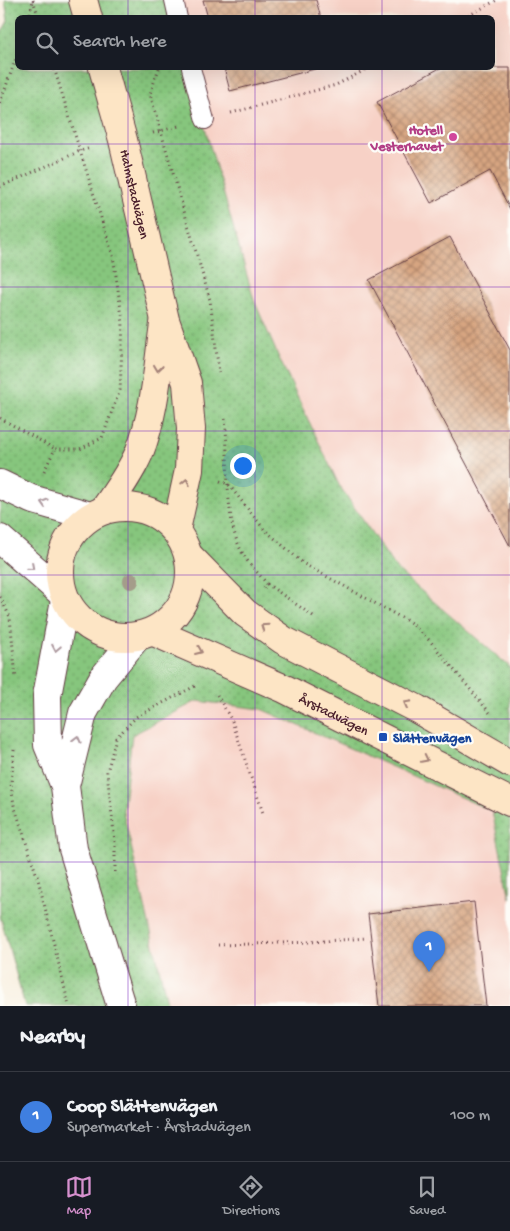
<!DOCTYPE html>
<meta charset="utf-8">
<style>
body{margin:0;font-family:"Gochi Hand",sans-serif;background:#20242c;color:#f1f3f6}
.you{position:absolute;left:242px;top:465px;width:18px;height:18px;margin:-12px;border:4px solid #fff;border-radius:50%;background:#1a73e8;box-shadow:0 0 0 8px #1a73e833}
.badge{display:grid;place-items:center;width:32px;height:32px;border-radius:50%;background:#d690ce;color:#fff;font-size:16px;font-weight:700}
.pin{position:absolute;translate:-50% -41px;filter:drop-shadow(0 1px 2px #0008)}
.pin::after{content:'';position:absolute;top:26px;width:18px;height:15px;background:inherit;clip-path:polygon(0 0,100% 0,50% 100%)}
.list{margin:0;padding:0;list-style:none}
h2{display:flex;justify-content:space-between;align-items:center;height:65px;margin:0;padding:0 20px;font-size:21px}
h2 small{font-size:16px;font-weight:400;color:#9ea1a6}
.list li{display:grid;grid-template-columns:32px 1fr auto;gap:15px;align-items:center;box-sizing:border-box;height:90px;padding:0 20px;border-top:1px solid #363941}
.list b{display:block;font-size:19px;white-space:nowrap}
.list p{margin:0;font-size:16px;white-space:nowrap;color:#9ea1a6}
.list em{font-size:16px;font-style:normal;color:#9ea1a6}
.icon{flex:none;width:28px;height:28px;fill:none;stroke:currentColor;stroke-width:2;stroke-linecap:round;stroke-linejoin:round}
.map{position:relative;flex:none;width:510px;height:1006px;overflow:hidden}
.search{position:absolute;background:#171b24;box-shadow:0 5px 20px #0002;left:15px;right:15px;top:15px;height:55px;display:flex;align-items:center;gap:12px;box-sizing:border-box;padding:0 18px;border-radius:8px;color:#9ea1a6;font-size:19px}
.sheet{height:155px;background:#171b24}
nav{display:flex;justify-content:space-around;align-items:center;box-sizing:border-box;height:70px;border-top:1px solid #363941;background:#171b24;font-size:14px;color:#9ea1a6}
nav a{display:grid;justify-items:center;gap:2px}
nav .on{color:#d690ce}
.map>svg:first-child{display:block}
.built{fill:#f7d1c6}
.grass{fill:url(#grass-dots);stroke:#687254}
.building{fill:url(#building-cross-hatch)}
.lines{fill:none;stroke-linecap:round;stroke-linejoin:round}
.service-casing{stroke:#643e45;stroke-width:20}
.minor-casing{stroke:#643e45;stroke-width:30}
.tertiary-casing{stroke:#643e45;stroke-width:30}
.secondary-casing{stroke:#643e45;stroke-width:30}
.path{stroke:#643e45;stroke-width:3;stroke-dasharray:1 4;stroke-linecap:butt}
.service{stroke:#fff;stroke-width:18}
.minor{stroke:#fff;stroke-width:28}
.tertiary{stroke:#fff;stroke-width:28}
.secondary{stroke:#fde5c5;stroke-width:28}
.tree{fill:#a49c8a}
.oneway{stroke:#a48278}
.oneway2{stroke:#ae9aa0}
.grid{fill:none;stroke:#7b2cbf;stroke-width:1;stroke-opacity:0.55}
.hotel-dot{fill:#d1479c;stroke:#fdfcf7;stroke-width:2}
.transit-dot{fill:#1a4fb4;stroke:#fdfcf7;stroke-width:2}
.labels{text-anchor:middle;stroke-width:4.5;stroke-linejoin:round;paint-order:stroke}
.hotel-label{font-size:14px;font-weight:bold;fill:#b23c85;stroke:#fdfcf7;text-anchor:end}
.street-label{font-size:14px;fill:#4a1f2b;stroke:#fdfcf7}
.transit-label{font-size:14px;font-weight:bold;fill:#164399;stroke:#fdfcf7;text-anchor:start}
</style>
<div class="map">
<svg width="510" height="1006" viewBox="0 0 510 1006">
<defs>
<pattern id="grass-dots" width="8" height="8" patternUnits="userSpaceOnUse" patternTransform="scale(1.25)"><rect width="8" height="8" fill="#86c67d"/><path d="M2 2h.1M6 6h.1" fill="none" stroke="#70a067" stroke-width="1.8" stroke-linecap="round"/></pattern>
<pattern id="building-cross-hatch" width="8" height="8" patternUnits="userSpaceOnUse" patternTransform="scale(1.25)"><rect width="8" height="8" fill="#d7a581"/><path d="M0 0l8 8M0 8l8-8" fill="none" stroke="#b0866a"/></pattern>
</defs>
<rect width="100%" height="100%" fill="#fdfcf7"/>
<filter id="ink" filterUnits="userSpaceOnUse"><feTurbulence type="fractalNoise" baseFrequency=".02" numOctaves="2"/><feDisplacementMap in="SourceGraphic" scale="10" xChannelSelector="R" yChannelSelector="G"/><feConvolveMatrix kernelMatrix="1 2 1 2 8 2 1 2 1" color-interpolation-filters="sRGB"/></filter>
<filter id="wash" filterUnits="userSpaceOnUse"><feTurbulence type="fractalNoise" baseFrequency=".0096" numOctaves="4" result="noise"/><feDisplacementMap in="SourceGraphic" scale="20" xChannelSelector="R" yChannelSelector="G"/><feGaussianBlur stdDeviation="1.12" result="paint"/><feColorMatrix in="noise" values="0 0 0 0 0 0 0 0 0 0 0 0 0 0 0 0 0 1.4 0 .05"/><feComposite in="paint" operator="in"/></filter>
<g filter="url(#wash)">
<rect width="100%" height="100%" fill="#f8eddb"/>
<!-- built -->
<path class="built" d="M 168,0 L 510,0 L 510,667 L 397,569 L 339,485 L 279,358 L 254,300 L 188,68 L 492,68 L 492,18 L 173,17 Z
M 197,701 L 261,709 L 492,811 L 510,898 L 510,1006 L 168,1006 L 123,811 L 132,735 Z"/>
<!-- grass -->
<path class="grass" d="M 5,0 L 168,0 L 173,17 L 18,18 L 18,68 L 188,68 L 254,300 L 279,358 L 339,485 L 397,570 L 510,667 L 510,898 L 492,811 L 261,709 L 197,701 L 132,735 L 123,811 L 168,1006 L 25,1006 L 0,916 L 0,35 L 8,21 Z"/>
<g id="blocks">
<!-- building -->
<path class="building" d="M 203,0 L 316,0 L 321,18 L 208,18 Z
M 224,68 L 319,68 L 230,91 Z
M 440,68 L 510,68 L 510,209 L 490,171 L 431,203 L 377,102 Z
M 450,237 L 510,350 L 510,546 L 369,280 Z
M 474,902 L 486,1006 L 379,1006 L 368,914 Z"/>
</g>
</g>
<g filter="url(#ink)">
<use href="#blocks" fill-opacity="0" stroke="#643e45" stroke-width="1"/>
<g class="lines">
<!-- service casing -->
<g class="service-casing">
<path id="service" d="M 174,0 L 178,18
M 191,68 L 205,120"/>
</g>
<!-- minor casing -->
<g class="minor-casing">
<path id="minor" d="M 65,600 L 47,696 L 48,745 L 65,786 L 73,849 L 121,1006
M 65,786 L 83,713 L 103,678 L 136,638"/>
</g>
<!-- tertiary casing -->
<g class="tertiary-casing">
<path id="tertiary" d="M 0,484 L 31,499 L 90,516
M 0,539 L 63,594"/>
</g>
<!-- secondary casing -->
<g class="secondary-casing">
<g id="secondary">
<path d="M 83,0 L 88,18"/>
<path id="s1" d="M 103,68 L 123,140 L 165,320 L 187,383 L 191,429 L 189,470 L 176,530"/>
<circle cx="125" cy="572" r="65"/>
<path d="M 104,510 C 117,491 130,474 139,453 C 155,413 158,366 164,324"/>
<path d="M 190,557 L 245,613 L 283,640 L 417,709 L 510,763"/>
<path id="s2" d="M 154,632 L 285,689 L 510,802"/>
</g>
</g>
<!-- path -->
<path class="path" d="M 33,0 L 39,18
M 29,18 L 33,1
M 464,18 L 497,0
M 159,68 L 150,94 L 210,300 L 219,373
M 0,103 L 18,53
M 231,113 L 336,85 L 369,68
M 153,133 L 179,126
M 0,187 L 80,151 L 91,148
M 0,418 L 55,449
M 225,419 C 230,459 222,523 245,557 C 251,567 260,575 267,584 L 264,588
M 44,471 L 55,449 L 80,449 L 102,438 L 120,390 L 123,323 L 113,256 L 54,68
M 220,481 L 228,484 L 264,529 L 304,564 L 411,623 L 430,641 L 490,713
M 267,584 L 316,618
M 0,597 L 10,617 L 16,679
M 217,695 L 232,721 L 263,813
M 14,750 L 11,784 L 14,805 L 38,879 L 69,1006
M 115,872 L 115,842 L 107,772 L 116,738 L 136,717 L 197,685
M 218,945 L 311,942 L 367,938"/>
<!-- service -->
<use href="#service" class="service"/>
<!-- minor -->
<use href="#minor" class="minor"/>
<!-- tertiary -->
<use href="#tertiary" class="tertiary"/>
<!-- secondary -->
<use href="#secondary" class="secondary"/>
</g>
<!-- trees -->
<circle class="tree" cx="131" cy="581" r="8"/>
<!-- one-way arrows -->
<defs><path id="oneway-chevron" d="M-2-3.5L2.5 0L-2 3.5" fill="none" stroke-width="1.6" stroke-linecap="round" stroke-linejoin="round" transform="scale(1.25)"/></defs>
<g class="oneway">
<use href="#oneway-chevron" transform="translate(158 368) rotate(98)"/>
<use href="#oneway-chevron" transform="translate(186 482) rotate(-77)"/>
<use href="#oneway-chevron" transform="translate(264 627) rotate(-145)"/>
<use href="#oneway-chevron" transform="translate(199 651) rotate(23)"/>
<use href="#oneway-chevron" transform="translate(407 704) rotate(-152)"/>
<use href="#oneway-chevron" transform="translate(425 759) rotate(27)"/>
</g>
<g class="oneway2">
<use href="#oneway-chevron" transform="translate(44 503) rotate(-163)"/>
<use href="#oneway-chevron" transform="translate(31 567) rotate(41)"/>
<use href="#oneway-chevron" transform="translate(56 648) rotate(101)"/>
<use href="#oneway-chevron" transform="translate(77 739) rotate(-76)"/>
</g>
</g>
<!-- grid -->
<path class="grid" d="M 128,0 L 128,18M 255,0 L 255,18M 382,0 L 382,18M 128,68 L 128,1006M 255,68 L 255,1006M 382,68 L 382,1006M 0,144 L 510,144M 0,287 L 510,287M 0,431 L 510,431M 0,575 L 510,575M 0,719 L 510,719M 0,862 L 510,862"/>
<!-- markers -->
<circle class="hotel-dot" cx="453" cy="137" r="5"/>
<rect class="transit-dot" x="378" y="732" width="10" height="10" rx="2.5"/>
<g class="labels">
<!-- hotel labels -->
<g class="hotel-label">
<text x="443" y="134">Hotell<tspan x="443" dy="16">Vesterhavet</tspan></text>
</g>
<!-- street labels -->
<g class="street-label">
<text dy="5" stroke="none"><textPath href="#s1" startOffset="130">Halmstadvägen</textPath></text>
<text dy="5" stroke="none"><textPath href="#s2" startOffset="198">Årstadvägen</textPath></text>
</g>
<!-- transit labels -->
<g class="transit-label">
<text x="393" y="742">Slättenvägen</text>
</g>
</g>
</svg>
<div class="you"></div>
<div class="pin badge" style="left:429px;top:972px;background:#3f7fe0">1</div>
<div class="search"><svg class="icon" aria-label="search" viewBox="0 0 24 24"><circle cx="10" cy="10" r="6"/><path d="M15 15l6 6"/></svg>Search here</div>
</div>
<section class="sheet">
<h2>Nearby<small></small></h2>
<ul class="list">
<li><span class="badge" style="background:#3f7fe0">1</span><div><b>Coop Slättenvägen</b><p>Supermarket · Årstadvägen</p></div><em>100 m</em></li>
</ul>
</section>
<nav>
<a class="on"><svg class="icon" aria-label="map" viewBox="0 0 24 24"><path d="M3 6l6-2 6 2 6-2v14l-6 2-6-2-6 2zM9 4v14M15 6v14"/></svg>Map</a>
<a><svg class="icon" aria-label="directions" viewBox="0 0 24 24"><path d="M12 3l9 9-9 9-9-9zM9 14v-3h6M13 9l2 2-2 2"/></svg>Directions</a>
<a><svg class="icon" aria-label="saved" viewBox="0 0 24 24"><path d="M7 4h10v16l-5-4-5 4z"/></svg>Saved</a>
</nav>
